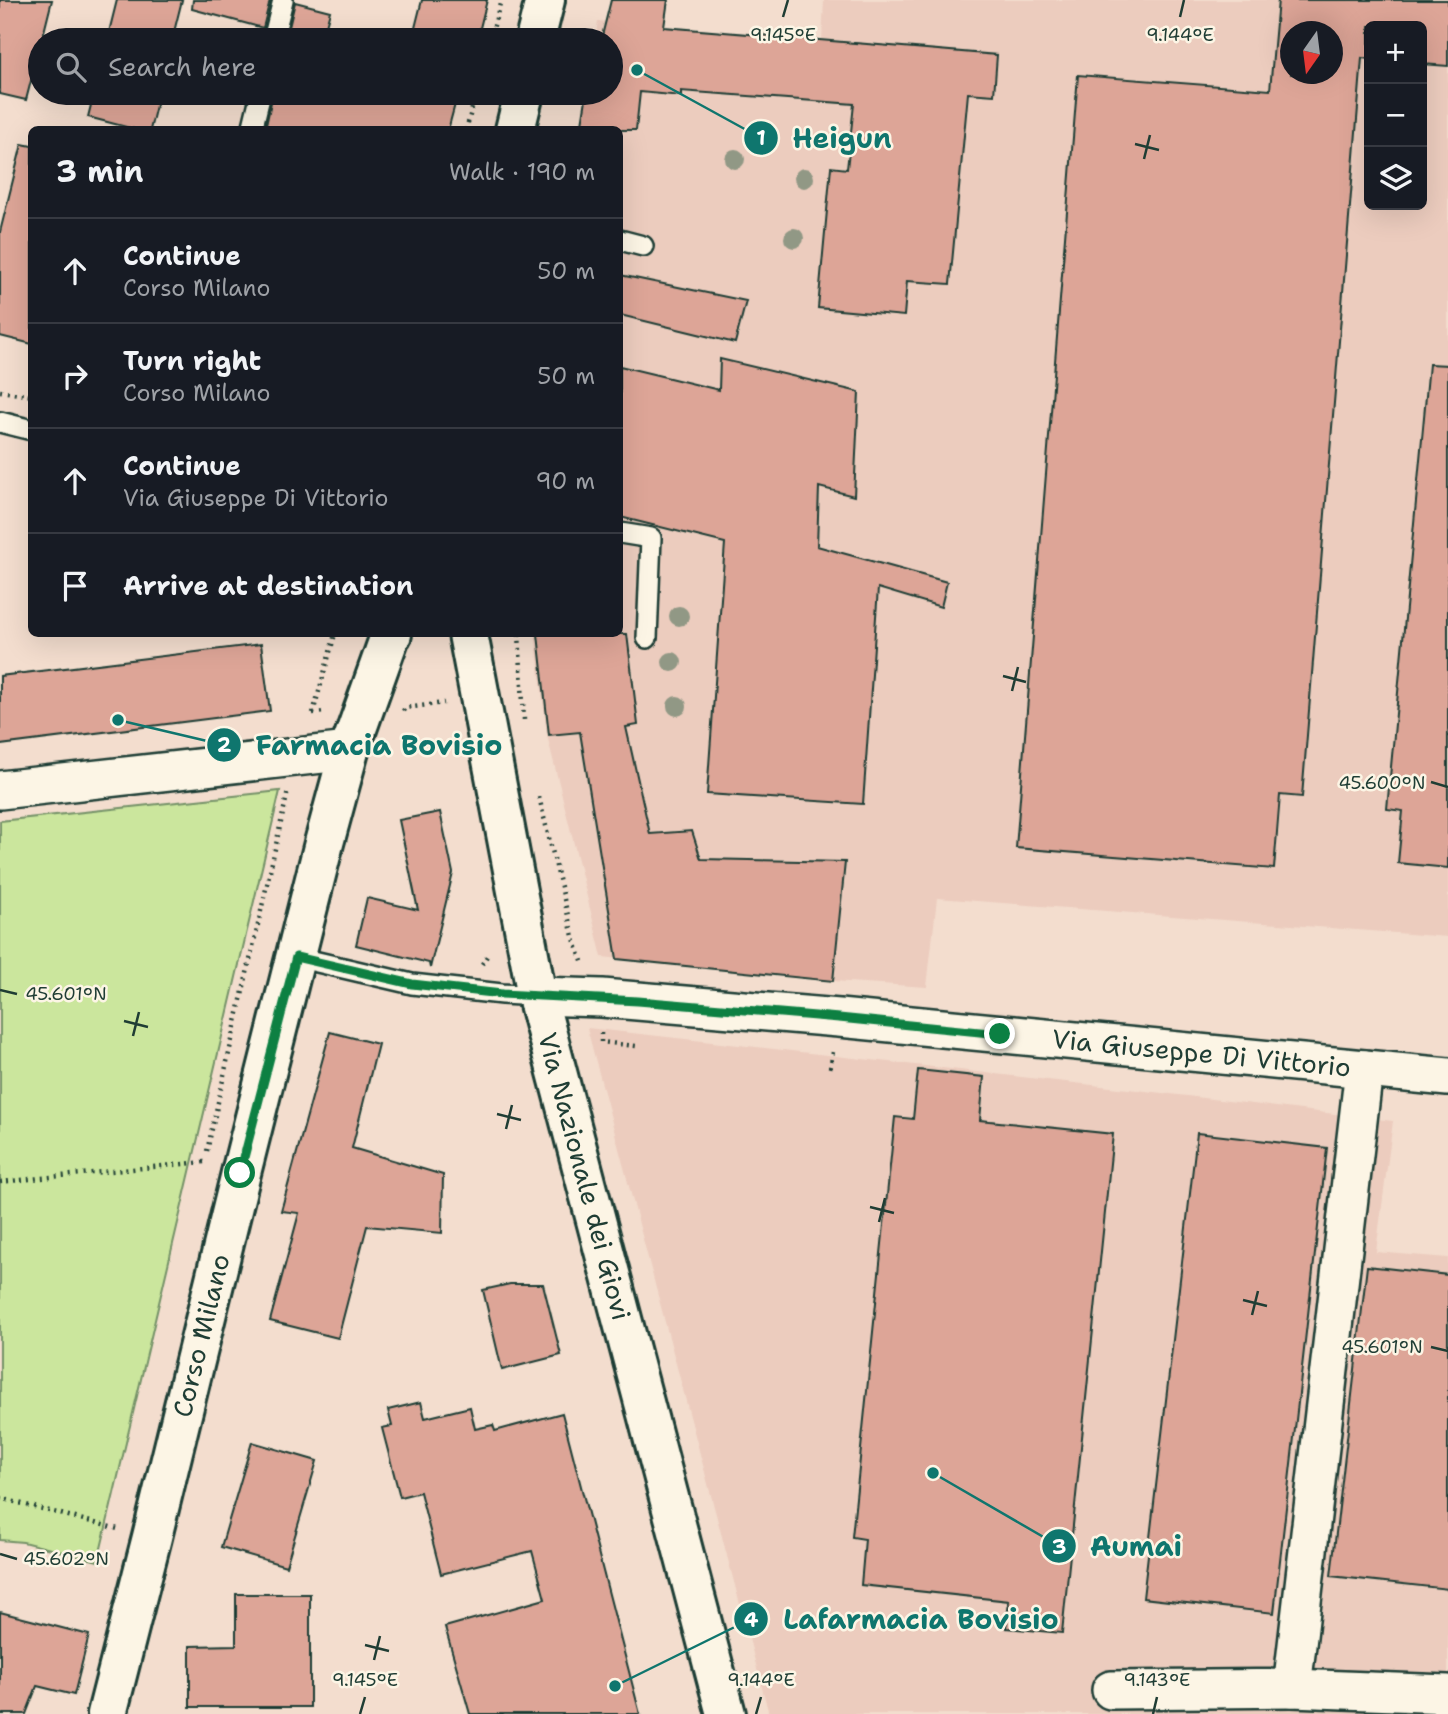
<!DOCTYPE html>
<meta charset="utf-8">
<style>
body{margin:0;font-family:"Shantell Sans",sans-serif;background:#20242c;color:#f1f3f6}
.controls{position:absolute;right:21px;top:21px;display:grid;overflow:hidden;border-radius:10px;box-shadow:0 7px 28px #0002}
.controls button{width:63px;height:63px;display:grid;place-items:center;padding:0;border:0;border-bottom:2px solid #363941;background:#171b24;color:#f1f3f6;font:35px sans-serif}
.compass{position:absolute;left:1280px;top:21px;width:63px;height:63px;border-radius:50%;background:#171b24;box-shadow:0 7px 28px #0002;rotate:194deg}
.stop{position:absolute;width:21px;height:21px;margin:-16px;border:5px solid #0b8043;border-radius:50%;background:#fff}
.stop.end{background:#0b8043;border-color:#fff;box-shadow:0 2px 7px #0008}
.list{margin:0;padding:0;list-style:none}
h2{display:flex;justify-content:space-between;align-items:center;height:91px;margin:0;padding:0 28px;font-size:30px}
h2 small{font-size:23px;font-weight:400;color:#9ea1a6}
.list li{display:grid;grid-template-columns:46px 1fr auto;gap:21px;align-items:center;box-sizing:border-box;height:105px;padding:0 28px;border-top:2px solid #363941}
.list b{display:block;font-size:26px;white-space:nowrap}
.list p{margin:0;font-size:23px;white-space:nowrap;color:#9ea1a6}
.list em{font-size:23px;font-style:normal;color:#9ea1a6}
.icon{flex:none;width:38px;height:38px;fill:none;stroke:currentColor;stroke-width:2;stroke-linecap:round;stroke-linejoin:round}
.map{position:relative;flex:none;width:1448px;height:1714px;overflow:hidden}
.search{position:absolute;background:#171b24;box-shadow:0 7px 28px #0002;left:28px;top:28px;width:595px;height:77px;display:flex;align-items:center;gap:18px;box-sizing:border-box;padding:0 24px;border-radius:38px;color:#9ea1a6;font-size:26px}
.panel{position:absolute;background:#171b24;box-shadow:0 7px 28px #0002;left:28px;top:126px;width:595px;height:511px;border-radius:10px}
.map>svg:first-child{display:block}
.built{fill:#ecccbe;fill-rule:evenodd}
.green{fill:#cbe69d;stroke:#759268;stroke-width:2}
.building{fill:#dda597;stroke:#1f3d34;stroke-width:2;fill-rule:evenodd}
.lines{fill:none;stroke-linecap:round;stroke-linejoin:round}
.service-casing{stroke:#1f3d34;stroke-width:24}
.minor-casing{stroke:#1f3d34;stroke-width:42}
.tertiary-casing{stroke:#1f3d34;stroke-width:44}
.secondary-casing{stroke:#1f3d34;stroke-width:44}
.path{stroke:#1f3d34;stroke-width:4.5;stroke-dasharray:2 5;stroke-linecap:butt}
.service{stroke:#fcf5e5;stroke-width:19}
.minor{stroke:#fcf5e5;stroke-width:37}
.tertiary{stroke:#fcf5e5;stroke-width:38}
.secondary{stroke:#fcf5e5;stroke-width:38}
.tree{fill:#919885}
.route{stroke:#0b8043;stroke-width:9}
.ticks{fill:none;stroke:#1f3d34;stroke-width:2.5}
.labels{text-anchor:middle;stroke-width:5;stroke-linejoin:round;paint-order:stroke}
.street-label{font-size:26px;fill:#1f3d34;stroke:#fcf5e5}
.ticks-label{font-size:18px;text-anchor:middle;fill:#1f3d34;stroke:#fcf5e5;stroke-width:5;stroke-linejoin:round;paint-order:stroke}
.leader{fill:none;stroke:#0f766e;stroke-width:2.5}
.callout-dot{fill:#0f766e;stroke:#fcf5e5;stroke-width:2.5}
.mark-label{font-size:21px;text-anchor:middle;font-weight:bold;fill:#fff}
.callout-label{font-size:28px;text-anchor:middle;font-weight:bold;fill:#0f766e;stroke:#fcf5e5;stroke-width:5;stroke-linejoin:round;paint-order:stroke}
</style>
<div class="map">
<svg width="1448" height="1714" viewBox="0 0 1448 1714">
<rect width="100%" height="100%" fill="#f3ddce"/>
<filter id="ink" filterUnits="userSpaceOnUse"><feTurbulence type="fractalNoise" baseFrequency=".0143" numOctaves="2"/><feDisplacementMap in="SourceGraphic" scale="14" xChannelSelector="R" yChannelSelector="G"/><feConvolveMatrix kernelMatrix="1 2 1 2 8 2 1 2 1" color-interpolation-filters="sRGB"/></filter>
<g filter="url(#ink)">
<!-- built -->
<path class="built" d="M 824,0 L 1448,0 L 1448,937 L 937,898 L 927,987 L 833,981 L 602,957 L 547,735 L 535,634 L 620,634 L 620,130 L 581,129 L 587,93 L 611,93 L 611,40 L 595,40 L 598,21 L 822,41 ZM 1369,26 L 1422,26 L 1422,205 L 1369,205 ZM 1290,32 L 1332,32 L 1332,74 L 1290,74 Z
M 587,1028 L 1137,1090 L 1393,1121 L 1376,1252 L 1448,1258 L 1448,1714 L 769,1714 Z"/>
<!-- green -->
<path class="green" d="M 280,791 L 98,1561 L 23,1542 L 0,1540 L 0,821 Z"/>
<!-- building -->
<path class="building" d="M 0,0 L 52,0 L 42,40 L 40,40 L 40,46 L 26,100 L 0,94 Z
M 117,0 L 182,0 L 172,40 L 107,40 Z
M 193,0 L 270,0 L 263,28 L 192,9 Z
M 422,0 L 487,0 L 477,40 L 412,40 Z
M 611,0 L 668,0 L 664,27 L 997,55 L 994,95 L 968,93 L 950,284 L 907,281 L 904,316 L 818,308 L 831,167 L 847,169 L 854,104 L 681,91 L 681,96 L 640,92 L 636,130 L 581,130 L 587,93 L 611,93 L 611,40 L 601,40 Z
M 1278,0 L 1448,0 L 1448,66 L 1422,64 L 1422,26 L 1369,26 L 1369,59 L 1362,58 L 1302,797 L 1280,795 L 1274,869 L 1016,848 L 1078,75 L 1270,90 ZM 1291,32 L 1333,32 L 1333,74 L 1291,74 Z
M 295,2 L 330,11 L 322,40 L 286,40 Z
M 94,93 L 159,93 L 150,130 L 138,130 L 88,117 Z
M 273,93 L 458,93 L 448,130 L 265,130 Z
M 22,144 L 32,146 L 32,344 L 0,336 L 0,232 Z
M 620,275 L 746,301 L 735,343 L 620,315 Z
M 720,359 L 859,392 L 854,496 L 819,487 L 817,546 L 947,582 L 941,607 L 878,588 L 863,804 L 707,794 L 725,543 L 620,517 L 620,366 L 719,390 Z
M 1429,364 L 1448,365 L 1448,868 L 1398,863 L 1403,811 L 1387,809 Z
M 538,634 L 627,634 L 638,725 L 626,727 L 650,834 L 692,831 L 701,859 L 845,862 L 833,981 L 617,959 L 580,732 L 549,735 Z
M 261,644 L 270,711 L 0,745 L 0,676 Z
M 440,812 L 453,873 L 430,968 L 429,963 L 356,945 L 367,898 L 418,910 L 399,820 Z
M 330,1032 L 378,1044 L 352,1148 L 443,1175 L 442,1233 L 367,1226 L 338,1338 L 270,1321 L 299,1213 L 281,1211 Z
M 918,1070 L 984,1077 L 980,1120 L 1113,1134 L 1062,1633 L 1006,1628 L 1009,1601 L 861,1585 L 865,1539 L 852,1537 L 895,1117 L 913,1119 Z
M 1197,1133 L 1327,1148 L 1274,1613 L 1143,1598 Z
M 1367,1266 L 1448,1275 L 1448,1589 L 1331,1576 Z
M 510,1284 L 543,1284 L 561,1355 L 502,1370 L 483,1290 Z
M 421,1402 L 425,1418 L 470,1407 L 475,1429 L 493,1425 L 495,1431 L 562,1413 L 640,1714 L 470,1714 L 445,1627 L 545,1599 L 532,1551 L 441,1574 L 420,1492 L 400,1497 L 382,1428 L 392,1426 L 388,1410 Z
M 252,1442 L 317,1461 L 286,1566 L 221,1547 Z
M 236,1594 L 310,1594 L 310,1707 L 190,1707 L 190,1646 L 236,1645 Z
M 0,1612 L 89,1635 L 74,1695 L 37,1686 L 26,1714 L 0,1714 Z"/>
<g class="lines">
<!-- service casing -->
<g class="service-casing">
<path id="service" d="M 273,40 L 283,0
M 252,130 L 261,93
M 620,240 L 643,246
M 0,422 L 32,430
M 620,533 L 651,538 L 647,638
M 296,957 L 412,984 L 502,994 L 537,996"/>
</g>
<!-- minor casing -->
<g class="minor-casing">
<g id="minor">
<path d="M 0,790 L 349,751"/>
<path id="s1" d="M 537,996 L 602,998 L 839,1018 L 1448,1077"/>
<path d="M 1292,1688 L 1448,1694"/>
<path d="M 1111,1690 L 1292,1688 L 1364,1069"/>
</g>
</g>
<!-- tertiary casing -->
<g class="tertiary-casing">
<g id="tertiary">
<path id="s2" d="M 107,1714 L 152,1537 L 241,1173 L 324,843 L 349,751 L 390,636 L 392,634"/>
</g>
</g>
<!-- secondary casing -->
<g class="secondary-casing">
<g id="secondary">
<path d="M 535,40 L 545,0"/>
<path d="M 515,130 L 524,93"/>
<path id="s3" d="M 468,634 L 537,996 L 726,1714"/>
</g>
</g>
<!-- path -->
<path class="path" d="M 490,40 L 501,0
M 466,130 L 476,93
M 0,391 L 32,396
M 519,634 L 524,720
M 403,711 L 405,708 L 444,703
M 313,713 L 326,712
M 313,713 L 335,634
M 539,797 L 573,936 L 583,964
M 482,964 L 489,953
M 601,1033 L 601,1042 L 636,1046
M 830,1068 L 833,1052
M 207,1151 L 288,791
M 0,1182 L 204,1162 L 208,1163
M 0,1498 L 118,1529"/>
<!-- service -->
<use href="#service" class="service"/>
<!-- minor -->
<use href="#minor" class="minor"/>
<!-- tertiary -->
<use href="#tertiary" class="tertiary"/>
<!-- secondary -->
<use href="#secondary" class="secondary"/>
</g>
<!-- trees -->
<g class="tree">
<circle cx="735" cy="159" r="10"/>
<circle cx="804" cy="178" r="10"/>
<circle cx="794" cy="238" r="10"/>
<circle cx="679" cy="616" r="10"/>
<circle cx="672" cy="662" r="10"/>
<circle cx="677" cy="706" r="10"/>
</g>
</g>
<g class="lines" filter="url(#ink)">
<!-- route -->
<path class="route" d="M 240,1173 L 296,957 L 412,984 L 502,994 L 638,1001 L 839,1018 L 1000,1034"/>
</g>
<!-- ticks -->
<path class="ticks" d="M 783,17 L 788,0M 1180,17 L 1184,0M 1135,144 L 1159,150M 1144,159 L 1150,135M 1003,676 L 1026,682M 1012,691 L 1018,667M 1431,782 L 1448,787M 0,990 L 17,994M 124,1021 L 148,1027M 133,1036 L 139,1012M 497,1114 L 521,1120M 506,1129 L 512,1105M 870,1207 L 894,1213M 879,1222 L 885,1198M 1243,1300 L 1267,1306M 1252,1315 L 1258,1291M 1431,1347 L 1448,1351M 0,1554 L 17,1559M 365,1645 L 389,1651M 374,1660 L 380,1636M 360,1714 L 365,1697M 756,1714 L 761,1697M 1153,1714 L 1157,1697"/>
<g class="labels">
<!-- street labels -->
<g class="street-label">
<text dy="9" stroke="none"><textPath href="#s1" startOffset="667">Via Giuseppe Di Vittorio</textPath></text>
<text dy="9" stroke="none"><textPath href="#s3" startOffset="555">Via Nazionale dei Giovi</textPath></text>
<text dy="9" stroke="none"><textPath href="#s2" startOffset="390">Corso Milano</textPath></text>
</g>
</g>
<g class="ticks-label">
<text x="783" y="41">9.145°E</text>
<text x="1180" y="41">9.144°E</text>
<text x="1382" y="789">45.600°N</text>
<text x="66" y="1000">45.601°N</text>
<text x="1382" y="1353">45.601°N</text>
<text x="66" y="1565">45.602°N</text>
<text x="365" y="1686">9.145°E</text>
<text x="761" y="1686">9.144°E</text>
<text x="1157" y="1686">9.143°E</text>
</g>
<!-- callouts -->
<path class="leader" d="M637 70L761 138M118 720L224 745M933 1473L1059 1546M615 1686L751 1619"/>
<g class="callout-dot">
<circle cx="637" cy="70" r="7"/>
<circle cx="118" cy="720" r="7"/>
<circle cx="933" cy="1473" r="7"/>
<circle cx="615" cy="1686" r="7"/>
<circle cx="761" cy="138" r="18"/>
<circle cx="224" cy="745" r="18"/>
<circle cx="1059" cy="1546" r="18"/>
<circle cx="751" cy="1619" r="18"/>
</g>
<g class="mark-label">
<text x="761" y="145">1</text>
<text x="224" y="752">2</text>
<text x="1059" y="1554">3</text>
<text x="751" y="1627">4</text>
</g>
<g class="callout-label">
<text x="842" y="148">Heigun</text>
<text x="379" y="755">Farmacia Bovisio</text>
<text x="1136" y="1556">Aumai</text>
<text x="921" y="1629">Lafarmacia Bovisio</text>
</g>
</svg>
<div class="controls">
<button>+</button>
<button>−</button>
<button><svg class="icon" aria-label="layers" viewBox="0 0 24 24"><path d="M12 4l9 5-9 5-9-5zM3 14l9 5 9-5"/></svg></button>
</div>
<svg class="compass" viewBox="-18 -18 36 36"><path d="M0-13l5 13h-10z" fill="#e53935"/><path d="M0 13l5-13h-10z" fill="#9ea1a6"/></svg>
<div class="stop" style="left:240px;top:1173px"></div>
<div class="stop end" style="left:1000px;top:1034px"></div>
<div class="search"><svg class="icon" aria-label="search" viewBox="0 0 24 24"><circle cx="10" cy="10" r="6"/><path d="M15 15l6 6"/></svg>Search here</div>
<section class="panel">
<h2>3 min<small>Walk · 190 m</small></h2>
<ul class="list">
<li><svg class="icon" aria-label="ahead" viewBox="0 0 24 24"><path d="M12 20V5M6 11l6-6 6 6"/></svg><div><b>Continue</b><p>Corso Milano</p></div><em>50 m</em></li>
<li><svg class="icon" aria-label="right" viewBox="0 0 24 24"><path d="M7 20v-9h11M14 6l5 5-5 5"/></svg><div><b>Turn right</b><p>Corso Milano</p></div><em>50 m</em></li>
<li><svg class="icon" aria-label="ahead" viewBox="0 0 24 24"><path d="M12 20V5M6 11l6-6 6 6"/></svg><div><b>Continue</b><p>Via Giuseppe Di Vittorio</p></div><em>90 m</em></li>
<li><svg class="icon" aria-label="arrive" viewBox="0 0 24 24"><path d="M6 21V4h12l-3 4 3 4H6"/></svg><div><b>Arrive at destination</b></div></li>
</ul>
</section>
</div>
